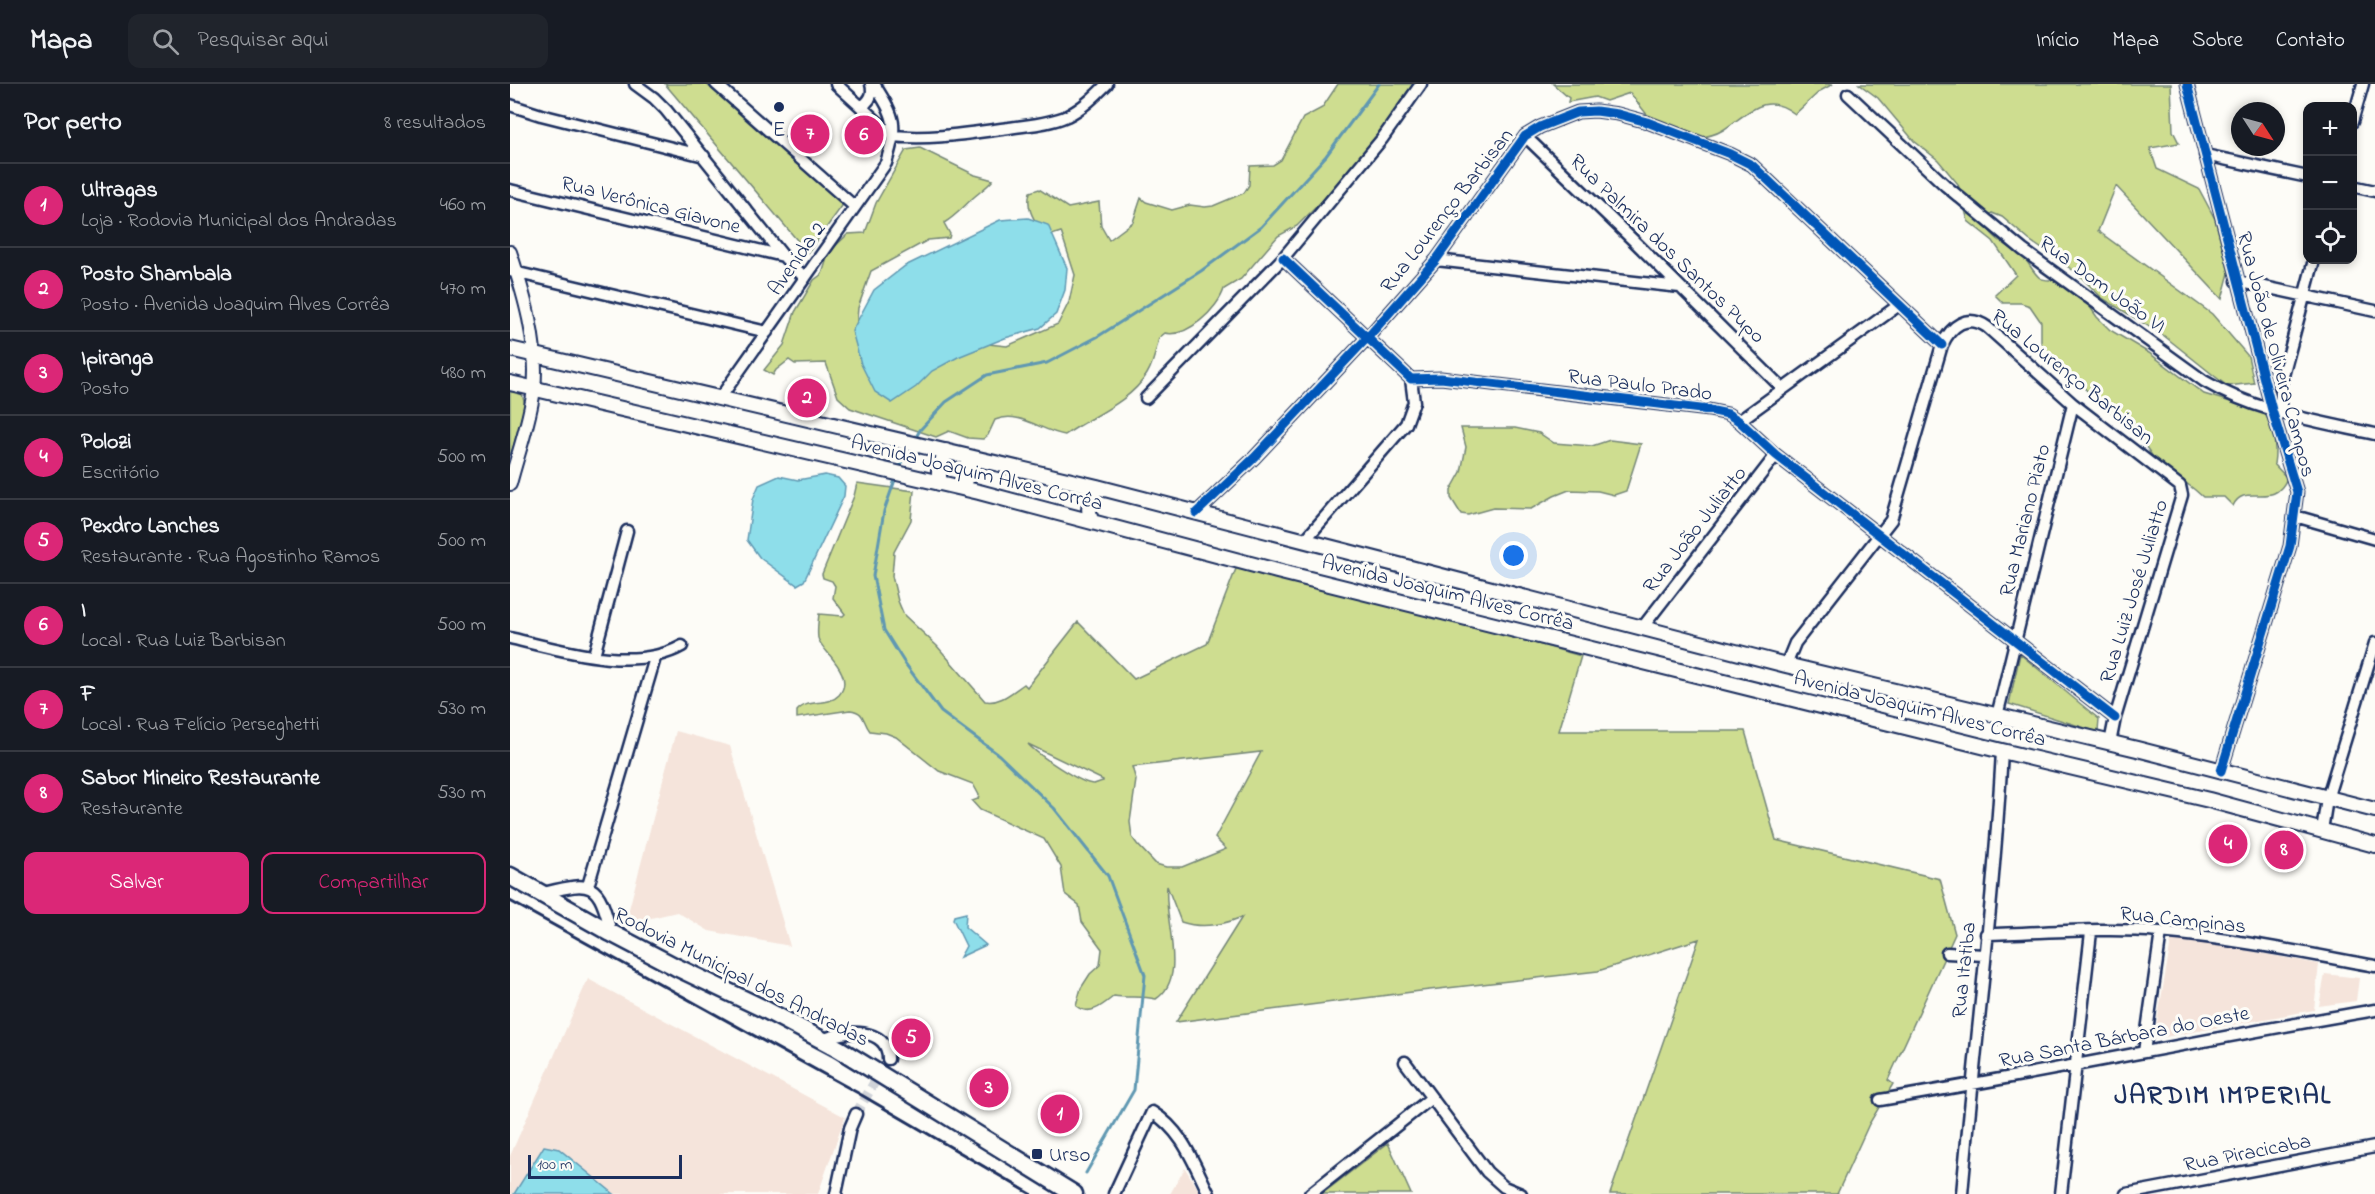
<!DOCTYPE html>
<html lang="pt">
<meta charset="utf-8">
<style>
body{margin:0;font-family:"Indie Flower",sans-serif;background:#20242c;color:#f1f3f6}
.controls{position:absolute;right:18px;top:18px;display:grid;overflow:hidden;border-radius:12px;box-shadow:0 3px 9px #0003}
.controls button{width:54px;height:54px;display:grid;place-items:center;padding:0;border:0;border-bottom:2px solid #363941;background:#171b24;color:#f1f3f6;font:30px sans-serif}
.compass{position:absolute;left:1721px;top:18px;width:54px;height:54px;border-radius:50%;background:#171b24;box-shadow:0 3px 9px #0003;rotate:126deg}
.scale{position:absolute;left:18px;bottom:15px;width:154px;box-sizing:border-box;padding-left:6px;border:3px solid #1b2f5e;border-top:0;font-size:16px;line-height:21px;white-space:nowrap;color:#1b2f5e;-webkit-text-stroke:4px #fdfcf7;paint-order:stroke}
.you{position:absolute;left:1004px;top:472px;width:21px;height:21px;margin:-15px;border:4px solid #fff;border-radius:50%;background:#1a73e8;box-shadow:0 0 0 9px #1a73e833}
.badge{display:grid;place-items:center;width:39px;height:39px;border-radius:50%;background:#db2777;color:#fff;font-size:20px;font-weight:700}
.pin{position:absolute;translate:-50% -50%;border:3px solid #fff;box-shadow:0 2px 6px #0006}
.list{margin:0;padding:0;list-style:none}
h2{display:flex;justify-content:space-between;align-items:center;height:78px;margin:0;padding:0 24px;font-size:26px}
h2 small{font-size:20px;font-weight:400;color:#9ea1a6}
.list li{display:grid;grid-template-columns:39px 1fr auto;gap:18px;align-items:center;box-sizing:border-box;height:84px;padding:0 24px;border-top:2px solid #363941}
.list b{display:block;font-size:22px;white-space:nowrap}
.list p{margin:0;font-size:20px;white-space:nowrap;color:#9ea1a6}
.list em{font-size:20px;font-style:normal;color:#9ea1a6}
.actions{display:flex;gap:12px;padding:18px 24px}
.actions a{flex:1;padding:14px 0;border:2px solid #db2777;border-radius:12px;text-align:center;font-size:21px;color:#db2777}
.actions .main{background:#db2777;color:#fff}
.icon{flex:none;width:33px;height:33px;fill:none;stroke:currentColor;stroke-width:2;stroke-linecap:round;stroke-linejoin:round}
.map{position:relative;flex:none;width:1865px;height:1110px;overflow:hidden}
header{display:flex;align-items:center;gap:36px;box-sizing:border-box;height:84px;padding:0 30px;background:#171b24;border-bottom:2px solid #363941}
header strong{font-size:28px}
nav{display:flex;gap:33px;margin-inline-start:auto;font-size:21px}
.search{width:420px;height:54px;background:#20242c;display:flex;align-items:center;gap:15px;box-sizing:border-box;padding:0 21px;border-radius:12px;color:#9ea1a6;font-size:22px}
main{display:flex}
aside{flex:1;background:#171b24}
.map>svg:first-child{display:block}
.built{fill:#f5e4db}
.green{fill:#cedd90;stroke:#748677;stroke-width:1.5;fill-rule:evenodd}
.water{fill:#8edeea;stroke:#6098b2;stroke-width:1.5}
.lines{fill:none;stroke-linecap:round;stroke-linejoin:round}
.stream{stroke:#6098b2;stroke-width:3}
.minor-tunnel{stroke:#d0d3d8;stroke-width:10;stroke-dasharray:10 5;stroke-linecap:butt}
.minor-casing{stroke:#1b2f5e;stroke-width:15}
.tertiary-casing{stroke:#1b2f5e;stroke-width:16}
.secondary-casing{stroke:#1b2f5e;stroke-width:18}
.primary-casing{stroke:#1b2f5e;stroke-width:21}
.minor{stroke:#fdfcf7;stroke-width:10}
.tertiary{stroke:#fdfcf7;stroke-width:12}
.secondary{stroke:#fdfcf7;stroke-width:14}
.primary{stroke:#fdfcf7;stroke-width:16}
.rail{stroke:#1b2f5e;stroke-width:3}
.cycleway-casing{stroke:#fdfcf7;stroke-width:13}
.cycleway{stroke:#0057b8;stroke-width:9}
.poi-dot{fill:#1b2f5e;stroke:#fdfcf7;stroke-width:2}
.labels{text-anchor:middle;stroke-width:6;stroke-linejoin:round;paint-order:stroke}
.poi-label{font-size:21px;fill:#1b2f5e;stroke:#fdfcf7}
.street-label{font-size:21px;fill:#1b2f5e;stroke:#fdfcf7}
.district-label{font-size:27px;font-weight:bold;letter-spacing:1.5px;fill:#1b2f5e;stroke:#fdfcf7}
</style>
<header>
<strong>Mapa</strong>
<div class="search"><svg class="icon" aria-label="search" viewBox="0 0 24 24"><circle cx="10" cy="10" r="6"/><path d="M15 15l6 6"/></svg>Pesquisar aqui</div>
<nav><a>Início</a><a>Mapa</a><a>Sobre</a><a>Contato</a></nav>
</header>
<main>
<aside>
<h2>Por perto<small>8 resultados</small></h2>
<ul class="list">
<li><span class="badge">1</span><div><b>Ultragas</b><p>Loja · Rodovia Municipal dos Andradas</p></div><em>460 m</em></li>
<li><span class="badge">2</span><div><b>Posto Shambala</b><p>Posto · Avenida Joaquim Alves Corrêa</p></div><em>470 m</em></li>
<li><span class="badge">3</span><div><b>Ipiranga</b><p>Posto</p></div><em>480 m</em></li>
<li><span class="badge">4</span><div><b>Polozi</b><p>Escritório</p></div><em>500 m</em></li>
<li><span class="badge">5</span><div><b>Pexdro Lanches</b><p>Restaurante · Rua Agostinho Ramos</p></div><em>500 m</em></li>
<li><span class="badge">6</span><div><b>I</b><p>Local · Rua Luiz Barbisan</p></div><em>500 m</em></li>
<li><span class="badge">7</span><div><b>F</b><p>Local · Rua Felício Perseghetti</p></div><em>530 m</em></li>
<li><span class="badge">8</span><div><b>Sabor Mineiro Restaurante</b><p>Restaurante</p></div><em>530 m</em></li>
</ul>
<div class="actions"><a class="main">Salvar</a><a>Compartilhar</a></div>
</aside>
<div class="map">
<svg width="1865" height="1110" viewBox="0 0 1865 1110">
<rect width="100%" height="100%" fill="#fdfcf7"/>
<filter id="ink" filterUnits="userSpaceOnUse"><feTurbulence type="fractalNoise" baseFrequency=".0167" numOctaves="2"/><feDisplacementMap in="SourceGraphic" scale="12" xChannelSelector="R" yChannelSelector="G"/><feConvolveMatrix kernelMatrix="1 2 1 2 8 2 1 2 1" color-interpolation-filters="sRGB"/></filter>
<g filter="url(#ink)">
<!-- built -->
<path class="built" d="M 166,647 L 220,662 L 280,862 L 199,847 L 167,828 L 115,840 Z
M 1662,852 L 1809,880 L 1804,926 L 1644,955 Z
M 1815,890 L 1849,894 L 1846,917 L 1809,922 Z
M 78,895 L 335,1033 L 308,1110 L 0,1110 L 0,1072 Z
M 675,1084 L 691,1110 L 660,1110 Z"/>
<!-- green -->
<path class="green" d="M 155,0 L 196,0 L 325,110 L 332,122 L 298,169 Z
M 828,0 L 904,0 L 897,8 L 872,50 L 847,82 L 787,142 L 768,152 L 731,195 L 714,205 C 708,225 677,254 655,249 L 649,254 C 646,266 644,279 637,290 C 619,319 582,332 555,351 C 530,347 510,326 485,336 L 478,351 L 473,355 L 458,354 L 439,347 L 426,353 L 340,324 L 328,313 L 316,279 L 285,280 L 279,276 L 266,286 L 263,291 L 254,286 L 274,261 L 285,228 L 304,196 L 312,190 L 319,168 L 338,150 L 355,149 L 366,119 L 396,66 L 410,64 L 465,91 L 483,96 C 477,103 471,107 464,113 C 454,122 446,132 434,139 L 440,150 L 439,154 L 418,156 L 361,187 L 348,224 L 346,246 L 497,262 L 548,240 L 559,218 L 565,191 L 551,148 L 535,153 C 526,138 515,126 520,108 L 529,105 L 558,124 L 589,118 L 591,142 L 599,156 L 623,138 L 631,114 L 636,118 L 662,126 L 680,121 L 695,123 L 703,122 L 734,109 L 739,101 L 740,82 L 763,81 L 771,76 L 793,34 L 812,24 Z
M 1043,0 L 1323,0 L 1310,7 L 1285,30 C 1255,6 1238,30 1213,46 C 1205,51 1195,53 1186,54 L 1138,32 L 1120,9 L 1096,17 L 1085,13 L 1058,18 L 1059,14 Z
M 1349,0 L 1661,0 L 1663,47 L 1669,59 L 1640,64 L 1647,85 L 1689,105 L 1705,135 L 1719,189 L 1712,215 L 1606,102 L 1588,147 L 1702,230 L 1738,272 L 1744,299 L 1717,302 L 1653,251 L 1592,214 L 1567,189 L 1519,156 L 1492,133 L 1482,129 L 1474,137 C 1481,155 1498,161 1512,172 C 1519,178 1523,189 1530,194 C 1536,198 1547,195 1554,195 L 1571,210 L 1587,233 L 1600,246 L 1639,269 L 1694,310 L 1754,328 C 1764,344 1767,361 1764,380 L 1777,394 C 1764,427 1734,397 1723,422 L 1714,413 L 1693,413 L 1685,406 L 1643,373 L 1622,343 L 1597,325 L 1536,269 L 1531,258 L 1531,238 L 1520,222 L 1511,219 L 1493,219 L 1485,211 L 1506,191 L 1483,157 L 1458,137 L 1448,100 L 1428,76 L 1404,57 L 1368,14 Z
M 0,307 L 12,310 L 15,321 L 0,374 Z
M 951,344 L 1005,344 L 1029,349 L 1044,359 L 1082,362 L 1100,356 L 1131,360 L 1116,407 L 1104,411 L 1088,407 L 1059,406 L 1044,412 L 1021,425 L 983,424 L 958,431 L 951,430 L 941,414 L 941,406 L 951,388 L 956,363 Z
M 347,399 L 404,407 L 401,436 L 384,468 L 382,492 L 388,517 L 394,531 L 427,562 L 475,617 C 490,620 502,608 514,600 L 517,603 L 568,538 L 624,595 L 697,560 L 729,477 L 1071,572 L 1049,647 L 1235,647 L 1266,756 L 1430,795 L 1445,850 L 1378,996 L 1383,1000 L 1359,1040 L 1327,1110 L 1100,1110 L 1189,855 L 1088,887 L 902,908 L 666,938 L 732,833 C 713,841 692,845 671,838 L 657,802 C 653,836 679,894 646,915 C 632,912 618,914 604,912 C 593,921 580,933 566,922 L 571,904 L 580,890 L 590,881 L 592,865 L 572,838 L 569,821 L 555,810 L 551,783 L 534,755 L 470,726 L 462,717 L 468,715 L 469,711 L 463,700 L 429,687 L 386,653 L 376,649 L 360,647 C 352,637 356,628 340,626 L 287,634 L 287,627 C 297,614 318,623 329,611 C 347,590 310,566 308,554 C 307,547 308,538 309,530 L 333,532 L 335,530 L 323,514 L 325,502 L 322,497 L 313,494 L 312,490 L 344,412 ZM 518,660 L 593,696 L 593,697 C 592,697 584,700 584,700 C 570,700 526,669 518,660 ZM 751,668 L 705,754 L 716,765 L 672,783 L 656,783 L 646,780 L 627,760 L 622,753 L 620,738 L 626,696 L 622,683 Z
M 1510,570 L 1589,635 L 1588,648 L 1499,620 Z
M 878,1059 L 901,1110 L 812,1110 Z"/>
<!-- water -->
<path class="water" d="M 518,134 L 538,141 L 557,184 L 555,206 L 546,230 L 530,244 L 495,254 L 448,273 L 422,287 L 406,303 L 382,319 L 365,308 L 351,280 L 342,247 L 364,206 L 395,182 L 490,136 Z
M 315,391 L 328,394 L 335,402 L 334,412 L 294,497 L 287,501 L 250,474 L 237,456 L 243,415 L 249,401 L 269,392 L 288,396 Z
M 456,829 L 455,843 L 476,861 L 450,873 L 456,862 L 443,835 L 444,832 Z
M 34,1062 L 49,1065 L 104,1110 L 4,1110 Z"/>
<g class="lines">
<!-- stream -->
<path class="stream" d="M 405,355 L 410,346 L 436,318 L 477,291 L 537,279 L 587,253 L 691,187 L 751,143 L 816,72 L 869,0
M 389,384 L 400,364
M 386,393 L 374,427 L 363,492 L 374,546 L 394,578 L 431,628 L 489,671 L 544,724 L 598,792 L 635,891 L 624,1006 L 576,1089"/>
<!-- minor-tunnel -->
<path class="minor-tunnel" d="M 346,1030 L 378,975"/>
<!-- minor casing -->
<g class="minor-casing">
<path id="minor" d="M 125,0 L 144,14 L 156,26 L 273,172 L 295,194
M 206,0 L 345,123
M 326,0 L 383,52
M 1677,0 L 1762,326 L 1787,408 L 1780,462 L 1711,687
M 1338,10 L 1436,102 L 1513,166 L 1694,297 C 1746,328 1806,337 1865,350
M 0,21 L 31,31 L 194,72
M 351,23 C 360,17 364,10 361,0
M 1842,38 L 1853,0
M 383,52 C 422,56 460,49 499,44 C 518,41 539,40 557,32 C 573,24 585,12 597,0
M 1015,52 L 1123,156 L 1273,305
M 1695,71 L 1798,93
M 1842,102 L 1865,107
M 0,106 L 273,172
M 773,174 L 901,295 L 931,294 L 1199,326 L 1218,330 L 1229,337 L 1266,371 L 1605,634
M 926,176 L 1170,203
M 0,187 L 257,248
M 1727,197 L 1865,227
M 210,314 L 376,79 C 388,39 386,35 364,0
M 636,314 L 773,174 L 872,55 L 911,0
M 1771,329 L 1771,299 L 1804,176
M 1229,337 L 1389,221
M 686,429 L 744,374 L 858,253 L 926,176 L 1015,52 L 1030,43 L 1068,28 L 1086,27 L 1108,30 L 1137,38 L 1220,70 L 1242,81 L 1432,261
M 1785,432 L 1865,455
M 795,456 L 896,340 L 904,318 L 901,295
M 1132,544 L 1266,371
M 0,554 C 50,566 124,589 172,562
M 84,571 L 117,447
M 1276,581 L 1285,559 L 1381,436 L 1432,261 C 1441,242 1457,229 1477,243 L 1563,320 L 1670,402 L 1672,411 L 1605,634 L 1600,659
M 1487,632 L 1563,320
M 1812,746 L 1817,715 L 1865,559
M 78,802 L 145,574
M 29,810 C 80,798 88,793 101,849
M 1476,850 C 1532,849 1594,843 1649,848 C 1721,854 1794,869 1865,882
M 1437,869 L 1474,871
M 313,956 C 334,945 379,943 378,975
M 1634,968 L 1651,848
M 895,978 L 977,1088 L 994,1103 L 1011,1110
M 1370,1016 C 1535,989 1699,954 1865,926
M 326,1110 L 340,1044 L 346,1030
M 604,1110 L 642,1028 C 673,1047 683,1078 699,1110
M 800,1110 L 920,1015
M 1452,1110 C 1465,962 1484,815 1492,667
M 1551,1110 L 1581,848
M 1616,1110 L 1865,1063"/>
</g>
<!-- tertiary casing -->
<g class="tertiary-casing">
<path id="tertiary" d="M 0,168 C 14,210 29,260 24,305 C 20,337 8,369 0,400"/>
</g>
<!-- secondary casing -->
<g class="secondary-casing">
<path id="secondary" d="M 0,265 L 587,403 L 1276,581 L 1627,665 L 1865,726
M 0,299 L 469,408 L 767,487 L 1492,667 L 1699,716 L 1865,761
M 429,399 L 429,386 L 436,367
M 448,403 C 460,396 463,383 455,372
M 581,437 C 577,424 579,414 587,403"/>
</g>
<!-- primary casing -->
<g class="primary-casing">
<path id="primary" d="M 0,792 L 101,849 L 166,883 L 252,924 L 329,965 L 564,1110"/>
</g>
<!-- minor -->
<use href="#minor" class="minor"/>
<!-- tertiary -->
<use href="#tertiary" class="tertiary"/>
<!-- secondary -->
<use href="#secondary" class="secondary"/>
<!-- primary -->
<use href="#primary" class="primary"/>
<!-- rail -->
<path class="rail" d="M 0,817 L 348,1009 L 521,1110"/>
<!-- cycleway casing -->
<g class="cycleway-casing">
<path id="cycleway" d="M 1677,0 L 1762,326 L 1787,408 L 1780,462 L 1711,687
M 773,174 L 901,295 L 931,294 L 1199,326 L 1218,330 L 1229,337 L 1266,371 L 1605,634
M 686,429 L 744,374 L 858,253 L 926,176 L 1015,52 L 1030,43 L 1068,28 L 1086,27 L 1108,30 L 1137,38 L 1220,70 L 1242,81 L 1432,261"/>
</g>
<!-- cycleway -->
<use href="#cycleway" class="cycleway"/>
</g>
</g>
<!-- markers -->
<g class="poi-dot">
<circle cx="269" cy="23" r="6"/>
<rect x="521" y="1064" width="12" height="12" rx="3"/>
</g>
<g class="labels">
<!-- poi labels -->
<g class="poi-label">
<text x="269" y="52">E</text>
<text x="539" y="1077" text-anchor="start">Urso</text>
</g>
<!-- street labels -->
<g class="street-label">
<text transform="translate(141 120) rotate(14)" y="7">Rua Verônica Giavone</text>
<text transform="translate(936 126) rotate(-52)" y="7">Rua Lourenço Barbisan</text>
<text transform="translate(1158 164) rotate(44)" y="7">Rua Palmira dos Santos Pupo</text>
<text transform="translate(286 174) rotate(-55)" y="7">Avenida 2</text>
<text transform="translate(1593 200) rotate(36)" y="7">Rua Dom João VI</text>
<text transform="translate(1767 270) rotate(75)" y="7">Rua João de Oliveira Campos</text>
<text transform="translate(1563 292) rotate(39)" y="7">Rua Lourenço Barbisan</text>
<text transform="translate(1130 300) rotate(7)" y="7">Rua Paulo Prado</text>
<text transform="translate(467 388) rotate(14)" y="7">Avenida Joaquim Alves Corrêa</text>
<text transform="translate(1514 436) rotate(-76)" y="7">Rua Mariano Piato</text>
<text transform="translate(1184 445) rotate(-52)" y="7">Rua João Juliatto</text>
<text transform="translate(1623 507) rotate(-73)" y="7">Rua Luiz José Juliatto</text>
<text transform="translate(938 508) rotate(14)" y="7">Avenida Joaquim Alves Corrêa</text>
<text transform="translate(1410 624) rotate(14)" y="7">Avenida Joaquim Alves Corrêa</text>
<text transform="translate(1673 835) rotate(6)" y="7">Rua Campinas</text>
<text transform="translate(1453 886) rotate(-84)" y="7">Rua Itatiba</text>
<text transform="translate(232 892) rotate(27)" y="7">Rodovia Municipal dos Andradas</text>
<text transform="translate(1614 952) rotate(-11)" y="7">Rua Santa Bárbara do Oeste</text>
<text transform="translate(1737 1068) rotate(-11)" y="7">Rua Piracicaba</text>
</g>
<!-- district labels -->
<g class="district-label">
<text x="1713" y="1019">JARDIM IMPERIAL</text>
</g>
</g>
</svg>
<div class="controls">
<button>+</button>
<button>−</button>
<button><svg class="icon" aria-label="locate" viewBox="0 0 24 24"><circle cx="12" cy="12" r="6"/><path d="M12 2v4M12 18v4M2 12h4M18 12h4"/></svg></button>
</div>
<svg class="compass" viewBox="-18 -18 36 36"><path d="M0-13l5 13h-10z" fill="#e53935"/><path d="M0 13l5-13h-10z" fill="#9ea1a6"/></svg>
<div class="scale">100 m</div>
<div class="you"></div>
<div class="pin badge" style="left:550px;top:1030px">1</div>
<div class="pin badge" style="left:297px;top:314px">2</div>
<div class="pin badge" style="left:479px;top:1004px">3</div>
<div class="pin badge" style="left:1718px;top:760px">4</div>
<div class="pin badge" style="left:401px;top:954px">5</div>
<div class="pin badge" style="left:354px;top:51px">6</div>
<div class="pin badge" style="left:300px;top:50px">7</div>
<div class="pin badge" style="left:1774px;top:766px">8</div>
</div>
</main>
